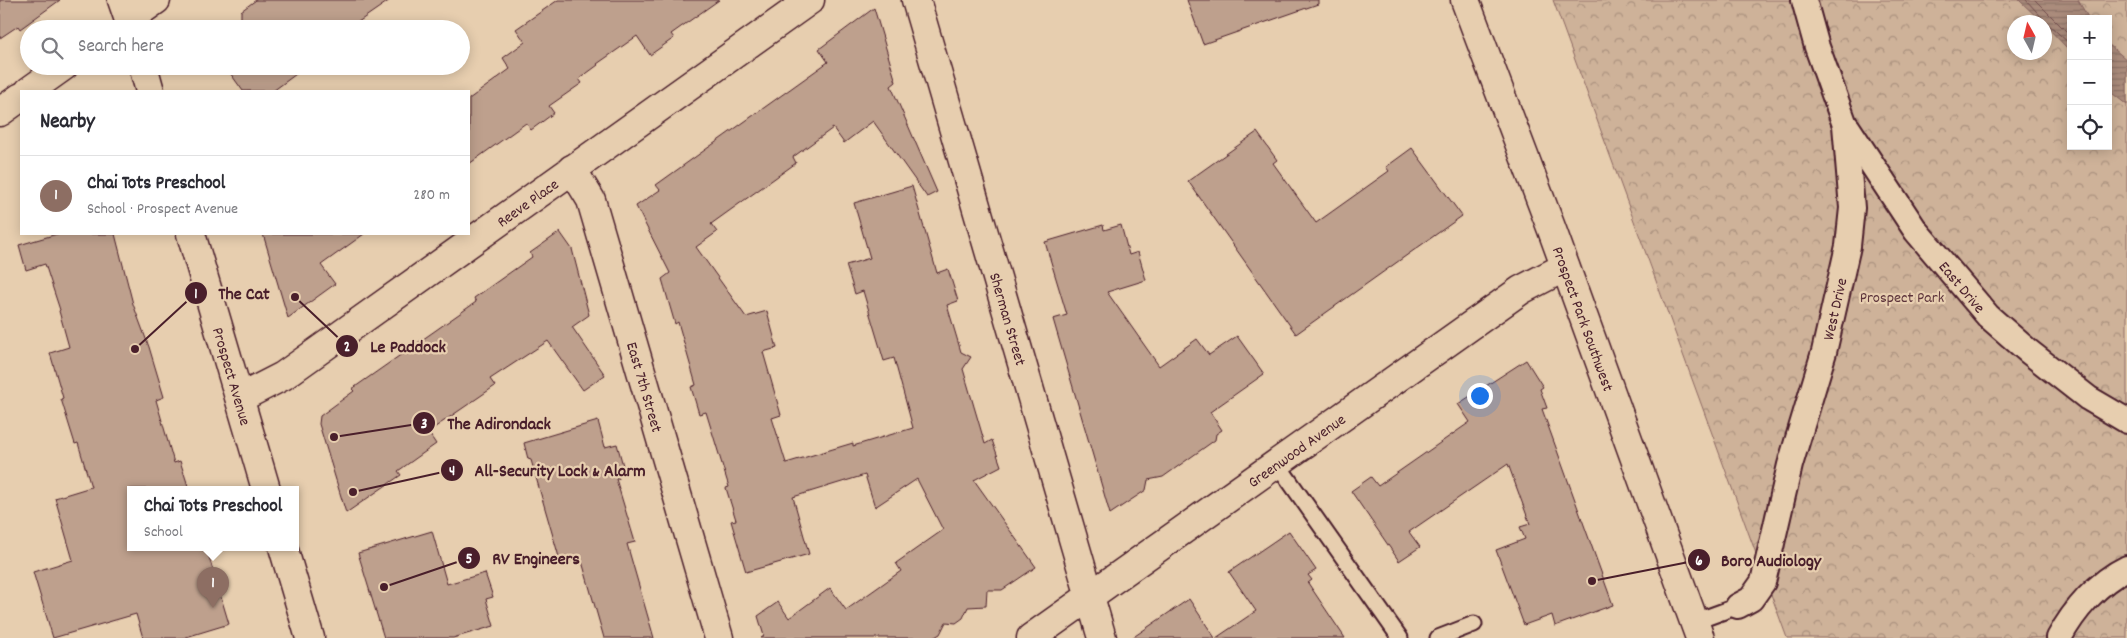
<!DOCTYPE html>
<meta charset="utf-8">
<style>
body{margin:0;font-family:Dekko,sans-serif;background:#f7f7f7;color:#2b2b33}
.controls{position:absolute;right:15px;top:15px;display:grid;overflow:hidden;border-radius:0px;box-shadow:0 2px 12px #0003}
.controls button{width:45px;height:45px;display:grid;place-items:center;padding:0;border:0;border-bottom:1px solid #e1e1e2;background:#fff;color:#2b2b33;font:25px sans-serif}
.compass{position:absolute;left:2007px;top:15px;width:45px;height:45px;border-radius:50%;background:#fff;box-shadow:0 2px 12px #0003;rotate:352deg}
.you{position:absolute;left:1479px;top:395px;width:18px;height:18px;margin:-12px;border:4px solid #fff;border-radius:50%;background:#1a73e8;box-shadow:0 0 0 8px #1a73e833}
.badge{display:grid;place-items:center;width:32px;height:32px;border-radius:50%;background:#4a1f2b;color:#fff;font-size:16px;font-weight:700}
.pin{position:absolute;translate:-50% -41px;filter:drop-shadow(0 1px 2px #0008)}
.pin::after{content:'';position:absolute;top:26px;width:18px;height:15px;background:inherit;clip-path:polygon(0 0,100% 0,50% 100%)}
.popup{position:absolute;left:127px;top:486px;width:172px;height:65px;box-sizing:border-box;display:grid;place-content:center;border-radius:0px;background:#fff;filter:drop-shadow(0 1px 4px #0005);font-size:16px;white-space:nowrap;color:#7c7c81}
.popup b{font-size:19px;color:#2b2b33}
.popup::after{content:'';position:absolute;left:50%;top:100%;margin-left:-10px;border:10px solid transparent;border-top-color:#fff}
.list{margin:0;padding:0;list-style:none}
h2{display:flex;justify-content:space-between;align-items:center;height:65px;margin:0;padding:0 20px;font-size:21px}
h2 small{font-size:16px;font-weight:400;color:#7c7c81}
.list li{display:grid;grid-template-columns:32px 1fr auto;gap:15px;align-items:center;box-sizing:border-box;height:80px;padding:0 20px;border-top:1px solid #e1e1e2}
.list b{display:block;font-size:19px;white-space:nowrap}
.list p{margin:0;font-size:16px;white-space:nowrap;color:#7c7c81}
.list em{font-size:16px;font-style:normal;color:#7c7c81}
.icon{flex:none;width:28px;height:28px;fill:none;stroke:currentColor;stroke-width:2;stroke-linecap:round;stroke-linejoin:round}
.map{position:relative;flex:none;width:2127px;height:638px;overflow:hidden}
.search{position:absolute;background:#fff;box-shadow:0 2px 12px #0003;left:20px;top:20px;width:450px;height:55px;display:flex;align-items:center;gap:12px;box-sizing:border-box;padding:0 18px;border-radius:28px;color:#7c7c81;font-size:19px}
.panel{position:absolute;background:#fff;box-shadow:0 2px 12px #0003;left:20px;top:90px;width:450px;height:145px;border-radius:0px}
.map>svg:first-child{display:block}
.park{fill:url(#park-crowns);stroke:#8c6862;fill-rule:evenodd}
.water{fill:url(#water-rules);stroke:#84605c}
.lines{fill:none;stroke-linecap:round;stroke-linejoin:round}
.shore{stroke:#714b4b;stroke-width:1}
.building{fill:#bea08d;stroke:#4a1f2b}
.service-casing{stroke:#4a1f2b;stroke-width:19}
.pedestrian-casing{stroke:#4a1f2b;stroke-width:28}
.minor-casing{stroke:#4a1f2b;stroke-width:31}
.tertiary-casing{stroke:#4a1f2b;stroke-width:31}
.service{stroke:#e7ceaf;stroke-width:15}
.pedestrian{stroke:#e7ceaf;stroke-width:24}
.minor{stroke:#e7ceaf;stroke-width:28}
.tertiary{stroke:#e7ceaf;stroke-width:28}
.labels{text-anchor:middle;stroke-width:4.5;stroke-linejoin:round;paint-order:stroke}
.street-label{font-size:16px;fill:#4a1f2b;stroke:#e7ceaf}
.park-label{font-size:16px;fill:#5e353c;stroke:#e7ceaf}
.leader{fill:none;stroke:#4a1f2b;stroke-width:2}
.callout-dot{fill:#4a1f2b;stroke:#e7ceaf;stroke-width:2}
.mark-label{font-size:15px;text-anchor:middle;font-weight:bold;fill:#fff}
.callout-label{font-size:18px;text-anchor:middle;font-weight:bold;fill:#4a1f2b;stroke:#e7ceaf;stroke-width:4.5;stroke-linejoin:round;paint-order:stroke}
</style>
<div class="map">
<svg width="2127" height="638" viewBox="0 0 2127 638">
<defs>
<pattern id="park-crowns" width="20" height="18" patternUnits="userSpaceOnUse" patternTransform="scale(1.25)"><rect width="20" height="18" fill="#ceb299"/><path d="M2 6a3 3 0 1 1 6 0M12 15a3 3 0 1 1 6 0" fill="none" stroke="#a9907d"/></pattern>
<pattern id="water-rules" width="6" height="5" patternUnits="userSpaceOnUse" patternTransform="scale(1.25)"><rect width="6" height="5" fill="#ab8c7c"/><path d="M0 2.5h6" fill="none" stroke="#8d7266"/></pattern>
</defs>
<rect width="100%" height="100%" fill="#e7ceaf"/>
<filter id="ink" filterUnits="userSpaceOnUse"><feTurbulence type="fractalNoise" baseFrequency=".02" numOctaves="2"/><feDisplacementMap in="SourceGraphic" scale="10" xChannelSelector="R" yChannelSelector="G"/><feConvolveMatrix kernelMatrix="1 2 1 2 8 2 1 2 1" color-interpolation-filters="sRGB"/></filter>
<g filter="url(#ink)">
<!-- park -->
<path class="park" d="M 1553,0 L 2127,0 L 2127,638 L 1787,638 ZM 2071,19 L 2108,19 L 2108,146 L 2071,146 ZM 2014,22 L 2044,22 L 2044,52 L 2014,52 Z"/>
<!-- water -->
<path class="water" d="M 2019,0 L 2078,0 L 2089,19 L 2071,19 L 2071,52 L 2045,25 L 2044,22 L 2042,22 Z
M 2108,44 L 2127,60 L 2127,105 L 2108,90 Z"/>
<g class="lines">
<!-- shore -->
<path class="shore" d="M 2026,0 L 2046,22 L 2071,45
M 2035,0 L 2071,36"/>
</g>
<!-- building -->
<path class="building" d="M 0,0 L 60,0 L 20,29 L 18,26 L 0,38 Z
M 256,0 L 390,0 L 348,29 L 226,29 L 241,18 L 241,11 Z
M 558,0 L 719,0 L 671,34 L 674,38 L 650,55 L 637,36 L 597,64 L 598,65 L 579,79 L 582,83 L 549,106 L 554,113 L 531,130 L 526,123 L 469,164 L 469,99 L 510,69 L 503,58 L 525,42 L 516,29 Z
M 1187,0 L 1318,0 L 1318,4 L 1203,44 Z
M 874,8 L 896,82 L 891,86 L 937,192 L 927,197 L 873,121 L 844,143 L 833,128 L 793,157 L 796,163 L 711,224 L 717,232 L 696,247 L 746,317 L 767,311 L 777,348 L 763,352 L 781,415 L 772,418 L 786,463 L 853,443 L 853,446 L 913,428 L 894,358 L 884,361 L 863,291 L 855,294 L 846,265 L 870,258 L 854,203 L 912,186 L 937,273 L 948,269 L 958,301 L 947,305 L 961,352 L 971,357 L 963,369 L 985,444 L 992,440 L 1001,466 L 974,480 L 1036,567 L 1002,590 L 987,590 L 986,606 L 968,607 L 963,618 L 956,623 L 946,622 L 940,634 L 933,638 L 761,638 L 764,636 L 758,616 L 778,602 L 789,618 L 830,588 L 846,610 L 901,571 L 896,563 L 943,530 L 917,479 L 875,507 L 865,475 L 793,497 L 809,554 L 746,572 L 731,521 L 736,520 L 726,488 L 729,487 L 706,412 L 699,414 L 691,387 L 696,385 L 678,322 L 675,324 L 662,279 L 670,273 L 636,206 L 660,190 L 656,185 L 828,62 L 819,49 Z
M 225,66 L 307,66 L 273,91 L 243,91 Z
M 1257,132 L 1277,160 L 1273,163 L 1316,223 L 1389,171 L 1386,167 L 1412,148 L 1462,216 L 1296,334 L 1188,181 Z
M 1103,225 L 1104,230 L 1121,225 L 1129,255 L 1138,252 L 1146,280 L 1107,292 L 1159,366 L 1197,339 L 1209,355 L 1237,336 L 1264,374 L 1210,412 L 1222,430 L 1216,434 L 1215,440 L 1163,477 L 1148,480 L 1146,490 L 1110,514 L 1053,319 L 1067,315 L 1045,242 Z
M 560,232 L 572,249 L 589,315 L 572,327 L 605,375 L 583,390 L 548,341 L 490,379 L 495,386 L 428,432 L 436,444 L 398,471 L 401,475 L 346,513 L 319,424 L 320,416 L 354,391 L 352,389 L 476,302 L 474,298 L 532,257 L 530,253 Z
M 57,234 L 115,234 L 133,304 L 149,347 L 164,397 L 156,400 L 174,463 L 180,461 L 189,489 L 130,489 L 130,547 L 206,547 L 229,624 L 183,638 L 143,638 L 136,614 L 53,638 L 33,572 L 73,560 L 55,498 L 91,487 L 78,443 L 75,444 L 61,399 L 63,398 L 50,353 L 69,347 L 59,311 L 60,310 L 45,264 L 26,270 L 19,245 Z
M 263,234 L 364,234 L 321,265 L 335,284 L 288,318 Z
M 1526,360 L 1543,387 L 1540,389 L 1547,408 L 1542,409 L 1613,605 L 1555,626 L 1552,615 L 1524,625 L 1496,550 L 1525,539 L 1520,527 L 1530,524 L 1508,464 L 1409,532 L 1420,547 L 1399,561 L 1351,491 L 1371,477 L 1378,486 L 1470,422 L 1458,404 Z
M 598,421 L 605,447 L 617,444 L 624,469 L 616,471 L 619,479 L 616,479 L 635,542 L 627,544 L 654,638 L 604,638 L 581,558 L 561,564 L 531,460 L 528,459 L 524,443 Z
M 432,531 L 447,584 L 485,573 L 493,597 L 486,599 L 494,626 L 453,638 L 384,638 L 358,553 Z
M 1289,531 L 1316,570 L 1308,575 L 1312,580 L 1308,583 L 1345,638 L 1216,638 L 1256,611 L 1229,572 Z
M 1189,599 L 1215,638 L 1132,638 Z"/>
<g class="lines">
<!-- service casing -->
<g class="service-casing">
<path id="service" d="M 1276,462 L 1400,638
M 1694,622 L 1738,606
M 1438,638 L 1474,624"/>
</g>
<!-- pedestrian casing -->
<g class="pedestrian-casing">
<g id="pedestrian">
<path id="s1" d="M 1848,128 L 1916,231 L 1988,316 L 2028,351 L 2088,398 L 2127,421"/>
<path id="s2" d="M 1738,606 L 1751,599 L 1763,582 L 1790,465 L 1824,352 L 1848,246 L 1852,208 L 1845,125 L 1817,47 L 1804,0"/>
<path d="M 2059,638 C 2074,610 2098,582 2127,568"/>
</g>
</g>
<!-- minor casing -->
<g class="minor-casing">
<g id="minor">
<path id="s3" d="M 916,0 L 1102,638"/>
<path d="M 129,19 L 156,0"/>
<path id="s4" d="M 572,169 L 591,200 L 719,638"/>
<path id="s5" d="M 240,398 L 283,376 L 810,0"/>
<path id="s6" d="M 1031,638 L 1521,290 L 1565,267"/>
</g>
</g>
<!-- tertiary casing -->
<g class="tertiary-casing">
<g id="tertiary">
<path d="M 122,0 L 132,29"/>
<path id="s7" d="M 1465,0 L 1552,230 L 1700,638"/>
<path d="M 143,66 L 150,91"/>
<path d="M 29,91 L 64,66"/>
<path d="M 0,112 L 21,97"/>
<path id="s8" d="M 191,234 L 266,489"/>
<path d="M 283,547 L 310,638"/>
</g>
</g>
<!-- service -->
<use href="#service" class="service"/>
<!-- pedestrian -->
<use href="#pedestrian" class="pedestrian"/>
<!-- minor -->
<use href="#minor" class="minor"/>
<!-- tertiary -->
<use href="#tertiary" class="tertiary"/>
</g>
</g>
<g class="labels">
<!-- street labels -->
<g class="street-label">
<text dy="6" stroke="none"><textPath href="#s5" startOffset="348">Reeve Place</textPath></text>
<text dy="6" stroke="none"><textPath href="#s1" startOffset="196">East Drive</textPath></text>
<text dy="6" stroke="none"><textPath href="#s2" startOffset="318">West Drive</textPath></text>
<text dy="6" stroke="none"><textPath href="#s7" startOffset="340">Prospect Park Southwest</textPath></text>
<text dy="6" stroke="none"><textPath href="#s3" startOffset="332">Sherman Street</textPath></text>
<text dy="6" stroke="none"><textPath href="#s8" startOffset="148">Prospect Avenue</textPath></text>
<text dy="6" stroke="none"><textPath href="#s4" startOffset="231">East 7th Street</textPath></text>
<text dy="6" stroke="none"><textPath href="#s6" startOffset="325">Greenwood Avenue</textPath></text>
</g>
<!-- park labels -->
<g class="park-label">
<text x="1902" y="302">Prospect Park</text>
</g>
</g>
<!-- callouts -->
<path class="leader" d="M135 349L196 293M295 297L347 346M334 437L424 423M353 492L452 470M384 587L469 558M1592 581L1699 560"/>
<g class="callout-dot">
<circle cx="135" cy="349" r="5"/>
<circle cx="295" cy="297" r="5"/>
<circle cx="334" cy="437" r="5"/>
<circle cx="353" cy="492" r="5"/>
<circle cx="384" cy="587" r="5"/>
<circle cx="1592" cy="581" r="5"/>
<circle cx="196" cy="293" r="12"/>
<circle cx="347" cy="346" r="12"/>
<circle cx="424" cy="423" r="12"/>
<circle cx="452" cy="470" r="12"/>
<circle cx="469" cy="558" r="12"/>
<circle cx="1699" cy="560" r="12"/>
</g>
<g class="mark-label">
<text x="196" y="298">1</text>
<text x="347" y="351">2</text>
<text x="424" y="428">3</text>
<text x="452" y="475">4</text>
<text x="469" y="563">5</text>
<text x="1699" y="565">6</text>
</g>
<g class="callout-label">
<text x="244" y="299">The Cat</text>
<text x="408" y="352">Le Paddock</text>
<text x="499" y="429">The Adirondack</text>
<text x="560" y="476">All-Security Lock &amp; Alarm</text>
<text x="536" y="564">RV Engineers</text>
<text x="1771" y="566">Boro Audiology</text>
</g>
</svg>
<div class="controls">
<button>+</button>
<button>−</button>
<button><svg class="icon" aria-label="locate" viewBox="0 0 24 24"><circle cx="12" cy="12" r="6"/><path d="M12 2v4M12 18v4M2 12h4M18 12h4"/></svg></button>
</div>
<svg class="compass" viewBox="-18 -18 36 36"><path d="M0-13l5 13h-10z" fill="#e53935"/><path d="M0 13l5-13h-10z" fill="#7c7c81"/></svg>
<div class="you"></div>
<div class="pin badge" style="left:213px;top:608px;background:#8d6e63">1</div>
<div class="popup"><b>Chai Tots Preschool</b>School</div>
<div class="search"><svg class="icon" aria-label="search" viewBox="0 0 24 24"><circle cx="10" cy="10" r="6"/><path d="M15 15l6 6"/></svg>Search here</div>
<section class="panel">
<h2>Nearby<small></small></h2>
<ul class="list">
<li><span class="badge" style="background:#8d6e63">1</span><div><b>Chai Tots Preschool</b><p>School · Prospect Avenue</p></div><em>280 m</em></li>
</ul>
</section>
</div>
